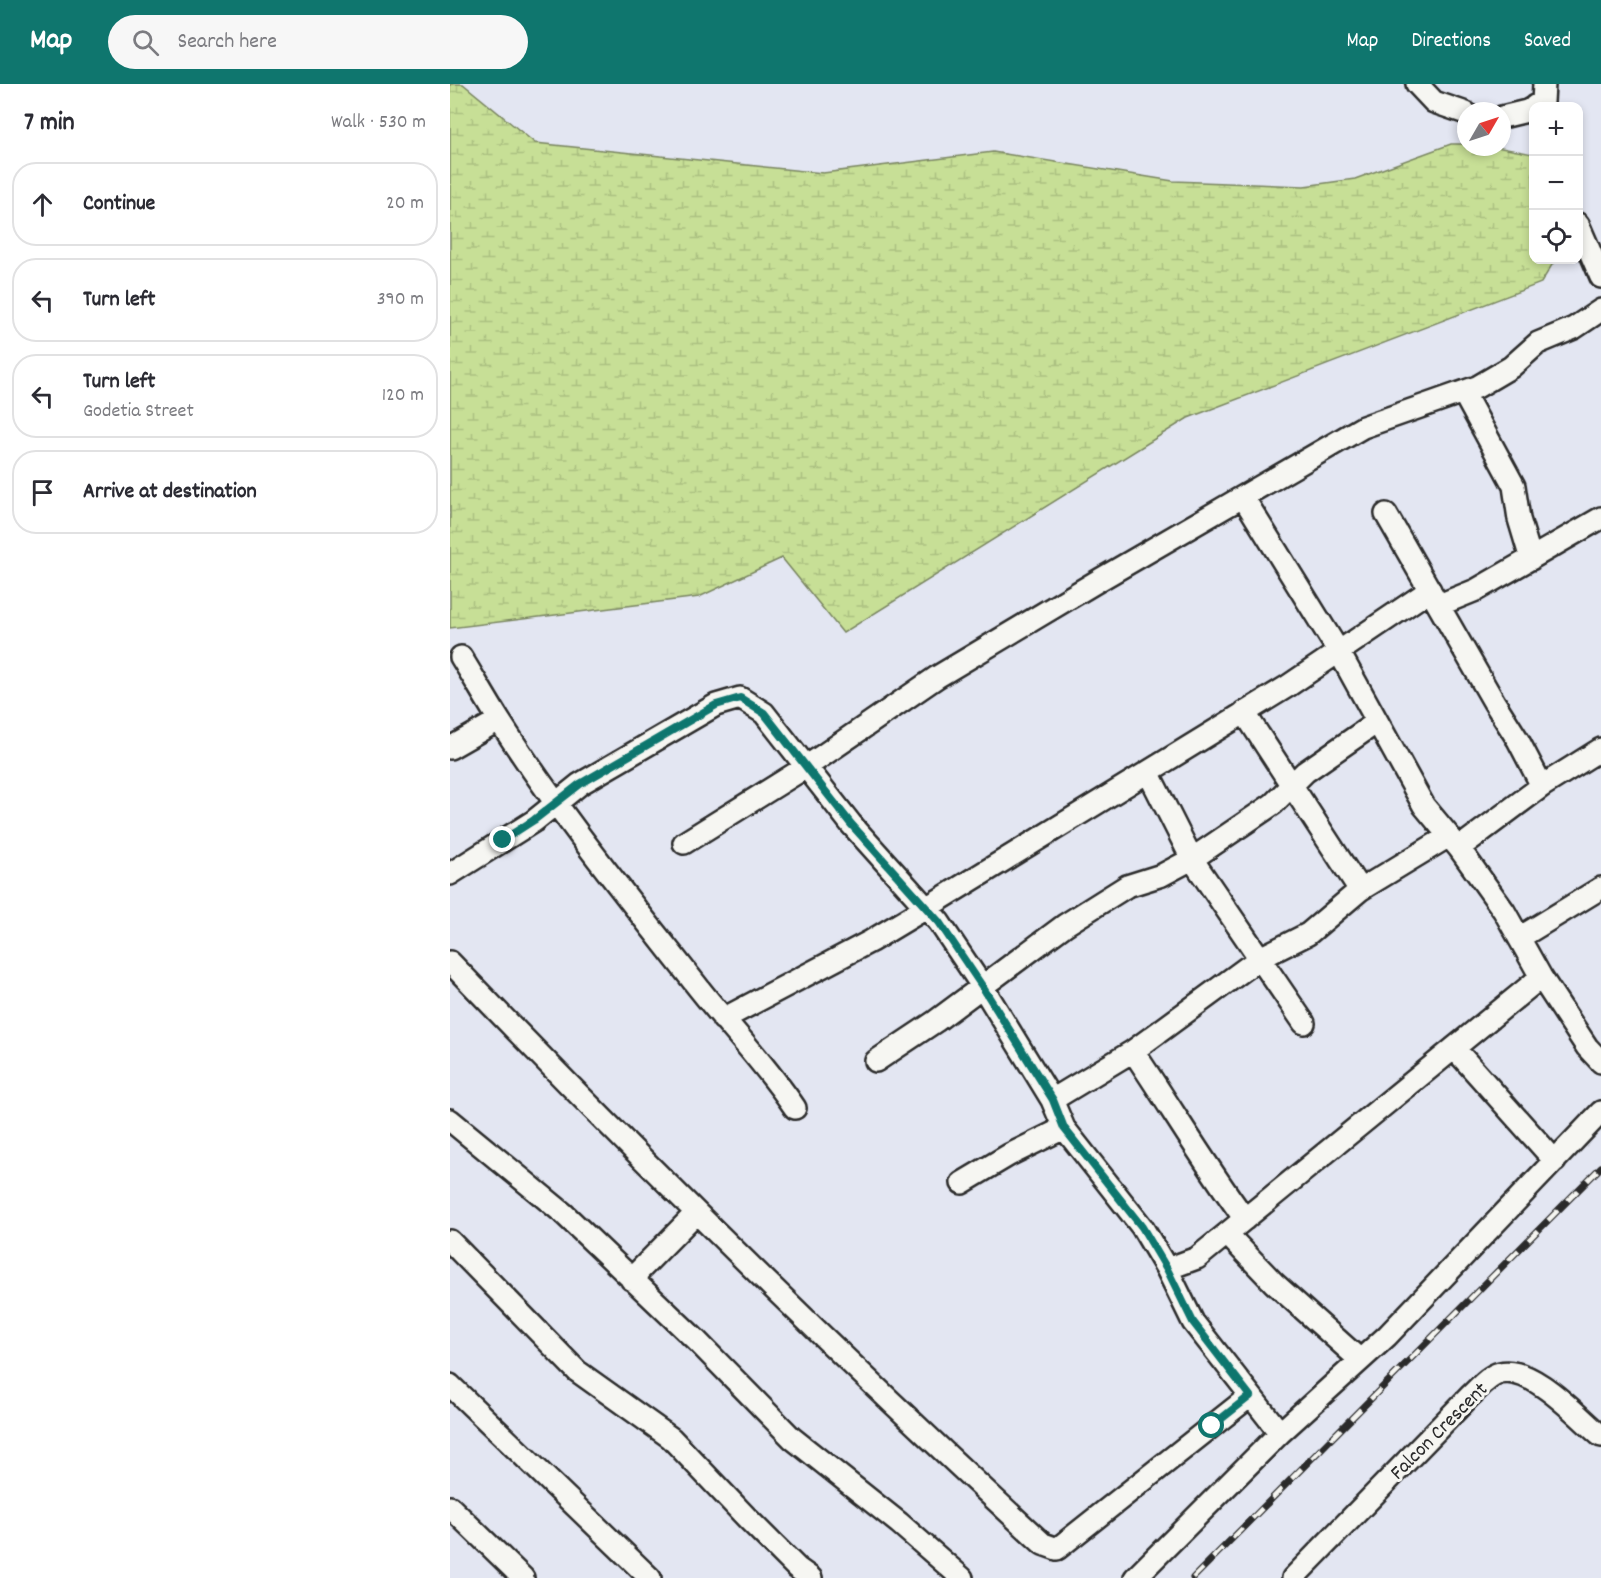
<!DOCTYPE html>
<meta charset="utf-8">
<style>
body{margin:0;font-family:Dekko,sans-serif;background:#f7f7f7;color:#2b2b33}
.controls{position:absolute;right:18px;top:18px;display:grid;overflow:hidden;border-radius:12px;box-shadow:0 3px 9px #0003}
.controls button{width:54px;height:54px;display:grid;place-items:center;padding:0;border:0;border-bottom:2px solid #e1e1e2;background:#fff;color:#2b2b33;font:30px sans-serif}
.compass{position:absolute;left:1007px;top:18px;width:54px;height:54px;border-radius:50%;background:#fff;box-shadow:0 3px 9px #0003;rotate:51deg}
.stop{position:absolute;width:18px;height:18px;margin:-14px;border:4px solid #0f766e;border-radius:50%;background:#fff}
.stop.end{background:#0f766e;border-color:#fff;box-shadow:0 2px 6px #0008}
.list{margin:0;padding:0;list-style:none}
h2{display:flex;justify-content:space-between;align-items:center;height:78px;margin:0;padding:0 24px;font-size:26px}
h2 small{font-size:20px;font-weight:400;color:#7c7c81}
.list li{display:grid;grid-template-columns:39px 1fr auto;gap:18px;align-items:center;box-sizing:border-box;height:84px;margin:0 12px 12px;padding:0 12px;border:2px solid #e1e1e2;border-radius:24px}
.list b{display:block;font-size:22px;white-space:nowrap}
.list p{margin:0;font-size:20px;white-space:nowrap;color:#7c7c81}
.list em{font-size:20px;font-style:normal;color:#7c7c81}
.icon{flex:none;width:33px;height:33px;fill:none;stroke:currentColor;stroke-width:2;stroke-linecap:round;stroke-linejoin:round}
.map{position:relative;flex:none;width:1151px;height:1494px;overflow:hidden}
header{display:flex;align-items:center;gap:36px;box-sizing:border-box;height:84px;padding:0 30px;background:#0f766e;color:#fff}
header strong{font-size:28px}
nav{display:flex;gap:33px;margin-inline-start:auto;font-size:21px}
.search{width:420px;height:54px;background:#f7f7f7;display:flex;align-items:center;gap:15px;box-sizing:border-box;padding:0 21px;border-radius:33px;color:#7c7c81;font-size:22px}
main{display:flex}
aside{flex:1;background:#fff}
.map>svg:first-child{display:block}
.wetland{fill:url(#wetland-marsh);stroke:#798560;stroke-width:1.5}
.lines{fill:none;stroke-linecap:round;stroke-linejoin:round}
.minor-casing{stroke:#2b2b2b;stroke-width:26}
.minor{stroke:#f6f6f2;stroke-width:21}
.rail-casing{stroke:#2b2b2b;stroke-width:7}
.rail{stroke:#f6f6f2;stroke-width:4.5;stroke-dasharray:14;stroke-linecap:butt}
.route{stroke:#0f766e;stroke-width:8}
.labels{text-anchor:middle;stroke-width:6;stroke-linejoin:round;paint-order:stroke}
.street-label{font-size:21px;fill:#2b2b2b;stroke:#f6f6f2}
</style>
<header>
<strong>Map</strong>
<div class="search"><svg class="icon" aria-label="search" viewBox="0 0 24 24"><circle cx="10" cy="10" r="6"/><path d="M15 15l6 6"/></svg>Search here</div>
<nav><a>Map</a><a>Directions</a><a>Saved</a></nav>
</header>
<main>
<aside>
<h2>7 min<small>Walk · 530 m</small></h2>
<ul class="list">
<li><svg class="icon" aria-label="ahead" viewBox="0 0 24 24"><path d="M12 20V5M6 11l6-6 6 6"/></svg><div><b>Continue</b></div><em>20 m</em></li>
<li><svg class="icon" aria-label="left" viewBox="0 0 24 24"><path d="M17 20v-9H6M10 6l-5 5 5 5"/></svg><div><b>Turn left</b></div><em>390 m</em></li>
<li><svg class="icon" aria-label="left" viewBox="0 0 24 24"><path d="M17 20v-9H6M10 6l-5 5 5 5"/></svg><div><b>Turn left</b><p>Godetia Street</p></div><em>120 m</em></li>
<li><svg class="icon" aria-label="arrive" viewBox="0 0 24 24"><path d="M6 21V4h12l-3 4 3 4H6"/></svg><div><b>Arrive at destination</b></div></li>
</ul>
</aside>
<div class="map">
<svg width="1151" height="1494" viewBox="0 0 1151 1494">
<defs>
<pattern id="wetland-marsh" width="20" height="14" patternUnits="userSpaceOnUse" patternTransform="scale(1.5)"><rect width="20" height="14" fill="#c7df96"/><path d="M1 5h8M5 5V1M11 12h8M15 12V8" fill="none" stroke="#abc081"/></pattern>
</defs>
<rect width="100%" height="100%" fill="#e3e6f2"/>
<filter id="ink" filterUnits="userSpaceOnUse"><feTurbulence type="fractalNoise" baseFrequency=".0167" numOctaves="2"/><feDisplacementMap in="SourceGraphic" scale="12" xChannelSelector="R" yChannelSelector="G"/><feConvolveMatrix kernelMatrix="1 2 1 2 8 2 1 2 1" color-interpolation-filters="sRGB"/></filter>
<g filter="url(#ink)">
<!-- wetland -->
<path class="wetland" d="M 0,0 L 13,0 L 85,59 L 373,89 L 543,68 L 723,97 L 854,102 L 905,95 L 1001,60 L 1016,60 L 1016,63 L 1046,63 L 1083,70 L 1084,176 L 1105,176 L 1091,199 L 738,334 L 393,549 L 332,474 L 249,513 L 0,544 Z"/>
<g class="lines">
<!-- minor casing -->
<g class="minor-casing">
<path id="minor" d="M 967,0 L 984,18 L 1016,29
M 1085,22 L 1093,18 L 1094,0
M 1052,33 L 1077,27 L 1084,23
M 1128,140 L 1151,193
M 1013,308 L 1064,402 L 1069,435 L 1081,475
M 793,413 L 889,568 L 974,722 L 1009,764 L 1054,827 L 1091,893 L 1137,963 L 1151,978
M 936,430 L 1044,618 L 1068,656 L 1092,702
M 989,521 L 1026,506 L 1151,434
M 11,573 C 24,594 36,615 49,636 C 109,730 182,819 251,907 C 282,946 317,982 345,1024
M 794,628 L 910,806
M 0,664 L 49,636
M 698,688 L 742,775 L 854,939
M 234,759 L 356,683 L 487,593 L 651,495 L 913,343 L 1027,303 L 1061,283 L 1088,259 L 1124,244 L 1151,226
M 1009,764 L 1092,702 L 1151,665
M 0,790 L 84,737 L 130,700 L 266,621 L 290,614 L 314,629 L 401,740 L 489,838 L 532,902 L 602,1016 L 614,1044 L 692,1143 L 717,1185 L 743,1238 L 830,1349
M 1069,854 L 1151,804
M 0,878 C 192,1078 389,1272 593,1460 L 607,1465 L 800,1312
M 273,935 L 421,857 L 476,824 L 838,602 L 980,506
M 1004,964 L 1105,1077
M 683,967 C 721,1023 755,1081 795,1135
M 426,977 L 486,937 L 615,841 L 677,802 L 712,791 L 742,775 L 823,720 L 855,688 L 927,638
M 602,1016 L 683,967 L 810,874 L 858,850 L 910,806 L 999,752
M 0,1036 L 113,1129 L 247,1257 L 342,1354 L 449,1439 L 512,1494
M 512,1099 L 559,1071 L 614,1044
M 777,1150 L 824,1199 L 910,1276
M 0,1157 L 127,1287 L 221,1354 L 298,1435 L 347,1484 L 361,1494
M 717,1185 L 747,1174 L 1091,893
M 181,1195 L 246,1129
M 0,1301 L 200,1494
M 0,1423 L 73,1494
M 685,1494 L 830,1349 L 937,1252 L 1151,1028
M 843,1494 L 1020,1312 C 1029,1304 1038,1292 1050,1289 C 1082,1281 1128,1333 1151,1352"/>
</g>
<!-- minor -->
<use href="#minor" class="minor"/>
<!-- rail casing -->
<g class="rail-casing">
<path id="rail" d="M 743,1494 L 1151,1083"/>
</g>
<!-- rail -->
<use href="#rail" class="rail"/>
</g>
</g>
<g class="lines" filter="url(#ink)">
<!-- route -->
<path class="route" d="M 53,756 L 84,736 L 130,700 L 266,621 L 290,614 L 314,629 L 401,740 L 489,838 L 532,902 L 603,1016 L 614,1044 L 692,1143 L 717,1185 L 743,1238 L 800,1312 L 762,1342"/>
</g>
<g class="labels">
<!-- street labels -->
<g class="street-label">
<text transform="translate(988 1346) rotate(-45)" y="7">Falcon Crescent</text>
</g>
</g>
</svg>
<div class="controls">
<button>+</button>
<button>−</button>
<button><svg class="icon" aria-label="locate" viewBox="0 0 24 24"><circle cx="12" cy="12" r="6"/><path d="M12 2v4M12 18v4M2 12h4M18 12h4"/></svg></button>
</div>
<svg class="compass" viewBox="-18 -18 36 36"><path d="M0-13l5 13h-10z" fill="#e53935"/><path d="M0 13l5-13h-10z" fill="#7c7c81"/></svg>
<div class="stop" style="left:762px;top:1342px"></div>
<div class="stop end" style="left:53px;top:756px"></div>
</div>
</main>
